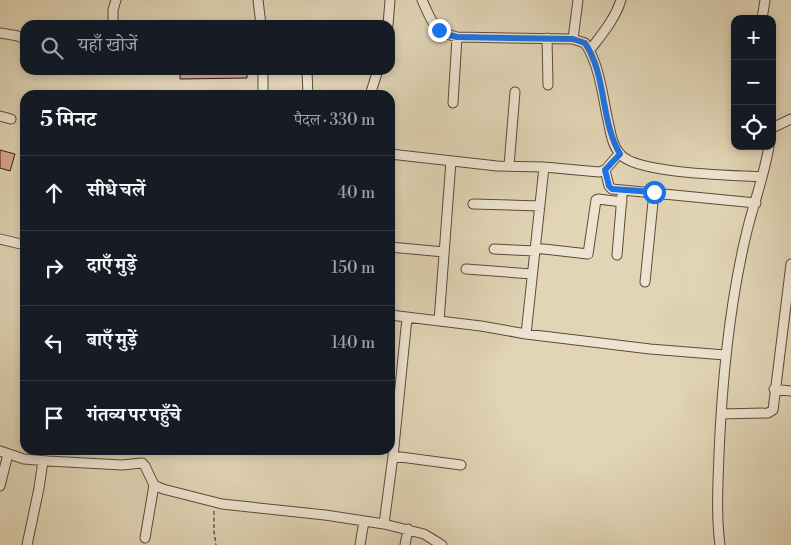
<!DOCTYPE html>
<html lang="hi">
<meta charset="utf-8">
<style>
body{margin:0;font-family:"Libre Bodoni","Noto Serif Devanagari",serif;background:#242831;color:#f1f3f6}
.controls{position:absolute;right:15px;top:15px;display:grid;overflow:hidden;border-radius:10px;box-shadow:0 2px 8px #0003}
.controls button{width:45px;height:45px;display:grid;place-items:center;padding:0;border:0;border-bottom:1px solid #363941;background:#171b24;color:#f1f3f6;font:25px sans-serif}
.stop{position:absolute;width:15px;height:15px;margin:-11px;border:4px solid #1a73e8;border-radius:50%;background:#fff}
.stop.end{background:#1a73e8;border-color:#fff;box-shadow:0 1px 5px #0008}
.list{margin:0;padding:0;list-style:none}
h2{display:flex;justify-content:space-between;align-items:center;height:65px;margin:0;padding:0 20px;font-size:21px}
h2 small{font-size:16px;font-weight:400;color:#9ea1a6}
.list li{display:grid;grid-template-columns:32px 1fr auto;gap:15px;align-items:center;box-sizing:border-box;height:75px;padding:0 20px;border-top:1px solid #363941}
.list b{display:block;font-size:19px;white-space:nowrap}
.list em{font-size:16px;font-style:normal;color:#9ea1a6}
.icon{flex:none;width:28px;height:28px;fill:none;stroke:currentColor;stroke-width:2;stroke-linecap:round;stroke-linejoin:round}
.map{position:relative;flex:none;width:791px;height:545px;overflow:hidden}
.search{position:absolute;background:#171b24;box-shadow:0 2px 8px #0003;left:20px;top:20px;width:375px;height:55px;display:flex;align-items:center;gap:12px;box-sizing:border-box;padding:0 18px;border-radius:15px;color:#9ea1a6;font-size:19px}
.panel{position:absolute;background:#171b24;box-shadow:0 2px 8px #0003;left:20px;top:90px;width:375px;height:365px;border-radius:15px}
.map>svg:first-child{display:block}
.building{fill:#dda890;stroke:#361a0c}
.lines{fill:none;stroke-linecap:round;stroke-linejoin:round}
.minor-casing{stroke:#614936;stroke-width:11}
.path{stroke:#361a0c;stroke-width:1;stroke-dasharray:4 2.5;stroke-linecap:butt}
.minor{stroke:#ece4d0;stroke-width:9}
.route{stroke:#1a73e8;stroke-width:6}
</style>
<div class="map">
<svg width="791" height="545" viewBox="0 0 791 545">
<rect width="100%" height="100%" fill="#e1d5b6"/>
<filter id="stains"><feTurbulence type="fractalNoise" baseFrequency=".004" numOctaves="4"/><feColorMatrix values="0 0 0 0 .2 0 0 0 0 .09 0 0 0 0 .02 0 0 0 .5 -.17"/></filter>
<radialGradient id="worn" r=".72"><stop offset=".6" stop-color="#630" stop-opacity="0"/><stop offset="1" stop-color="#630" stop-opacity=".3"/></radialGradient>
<!-- building -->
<path class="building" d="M 180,70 L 247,70 L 247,78 L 180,79 Z
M 0,150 L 15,154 L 10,171 L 0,168 Z"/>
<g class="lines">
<!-- minor casing -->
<g class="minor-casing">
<path id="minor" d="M 258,0 L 261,25
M 422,0 C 432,21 432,31 457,37 L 573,39 L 585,43 C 599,64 602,92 607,116 C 610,128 611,145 621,155 C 639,174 733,175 762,177
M 762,19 L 765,0
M 113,25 L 113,10 L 116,0
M 388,25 L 390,0
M 0,33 L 18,36 L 25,39
M 547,38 L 548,85
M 573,39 L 578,0
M 590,50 C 602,34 615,19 621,0
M 263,70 L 263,95
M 307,71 L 308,95
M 370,95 L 378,70
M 453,103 L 457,37
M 0,116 L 11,119
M 772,128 L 791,119
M 390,154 L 497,166 L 544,167 L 599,172 L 605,170 L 619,154
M 509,166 L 515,92
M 605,170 L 609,186 L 612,189 L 756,203
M 473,204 L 540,206
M 0,239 L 25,245
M 390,247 L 444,252
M 535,248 L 588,254 L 596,200 L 598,199 L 622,202
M 494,249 L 535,251
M 617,255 L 622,196
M 466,269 L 532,274
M 645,282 L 654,192
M 390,315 L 481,326 L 526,334 L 650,349 L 725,355
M 439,321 L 451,161
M 526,334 L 544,167
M 774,389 L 791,391
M 721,414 L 768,413 L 773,410 L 791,264
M 0,451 L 24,459 L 48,461 L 122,465 L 142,463 L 145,466 L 154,485 L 163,489 L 222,504 L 325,515 L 384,524 L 424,534 L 442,545
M 393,456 L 461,465
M 0,486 L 8,454
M 384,524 L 393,456 L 407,318
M 145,538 L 154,485
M 27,545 L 39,488 L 43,461
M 360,545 L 364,521
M 405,545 L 408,529
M 720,545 C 716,515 718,484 719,454 C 722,380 729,307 746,235 C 753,205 764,177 769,146"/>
</g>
<!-- path -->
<path class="path" d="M 214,511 L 214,532 L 216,545"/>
<!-- minor -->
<use href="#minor" class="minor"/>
</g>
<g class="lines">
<!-- route -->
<path class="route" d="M 439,30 L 445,34 L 457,37 L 573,39 L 585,43 C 607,76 600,120 620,154 L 605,170 L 609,186 L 612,189 L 654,192"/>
</g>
<rect width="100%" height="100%" filter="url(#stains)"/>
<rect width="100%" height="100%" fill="url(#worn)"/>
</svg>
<div class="controls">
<button>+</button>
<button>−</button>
<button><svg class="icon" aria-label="locate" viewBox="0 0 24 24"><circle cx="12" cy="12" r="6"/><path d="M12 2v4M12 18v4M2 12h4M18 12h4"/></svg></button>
</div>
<div class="stop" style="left:654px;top:192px"></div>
<div class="stop end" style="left:439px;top:30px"></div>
<div class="search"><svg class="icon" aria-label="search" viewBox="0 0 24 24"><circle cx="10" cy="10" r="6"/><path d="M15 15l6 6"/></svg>यहाँ खोजें</div>
<section class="panel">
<h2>5 मिनट<small>पैदल · 330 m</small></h2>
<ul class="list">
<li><svg class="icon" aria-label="ahead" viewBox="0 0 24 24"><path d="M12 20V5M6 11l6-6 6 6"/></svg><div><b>सीधे चलें</b></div><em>40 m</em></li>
<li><svg class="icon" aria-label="right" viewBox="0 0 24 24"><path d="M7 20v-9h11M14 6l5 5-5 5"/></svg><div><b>दाएँ मुड़ें</b></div><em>150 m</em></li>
<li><svg class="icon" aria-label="left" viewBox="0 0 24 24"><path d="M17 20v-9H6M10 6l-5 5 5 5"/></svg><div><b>बाएँ मुड़ें</b></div><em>140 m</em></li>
<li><svg class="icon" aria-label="arrive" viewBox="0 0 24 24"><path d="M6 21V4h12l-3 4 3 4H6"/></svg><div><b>गंतव्य पर पहुँचे</b></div></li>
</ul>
</section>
</div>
